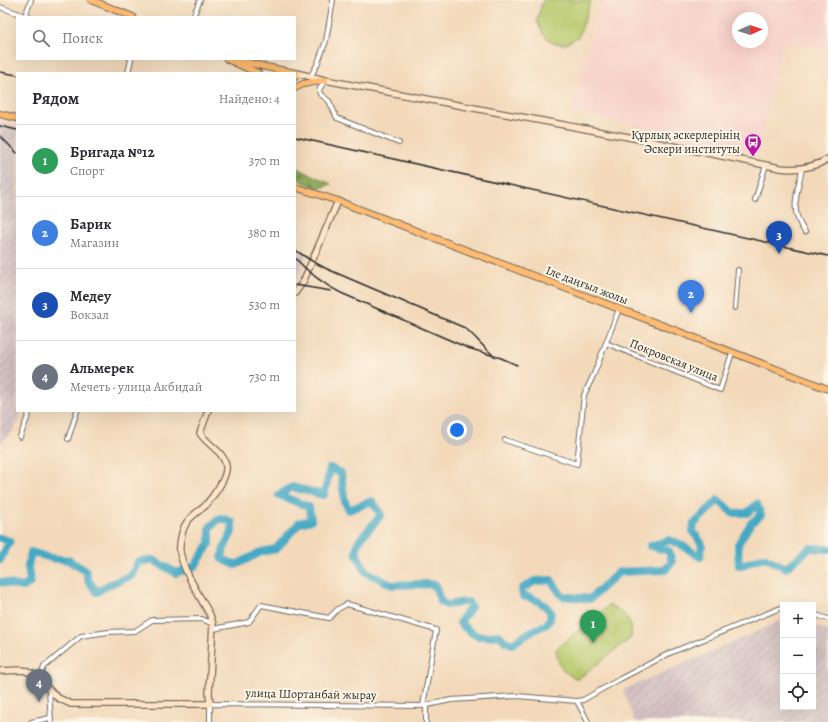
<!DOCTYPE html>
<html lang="ru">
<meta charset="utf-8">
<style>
body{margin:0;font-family:Alegreya,serif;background:#f7f7f7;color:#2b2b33}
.controls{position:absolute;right:12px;bottom:12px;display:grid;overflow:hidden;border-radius:0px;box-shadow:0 4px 16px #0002}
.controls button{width:36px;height:36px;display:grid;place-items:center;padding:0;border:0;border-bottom:1px solid #e1e1e2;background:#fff;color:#2b2b33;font:20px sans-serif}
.compass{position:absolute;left:732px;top:12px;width:36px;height:36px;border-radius:50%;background:#fff;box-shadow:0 4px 16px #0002;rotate:87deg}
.you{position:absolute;left:457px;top:430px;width:14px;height:14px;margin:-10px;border:3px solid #fff;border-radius:50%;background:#1a73e8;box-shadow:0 0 0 6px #1a73e833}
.badge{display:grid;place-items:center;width:26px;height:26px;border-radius:50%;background:#7c3aed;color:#fff;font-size:13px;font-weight:700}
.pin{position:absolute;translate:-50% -33px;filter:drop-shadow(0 1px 2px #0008)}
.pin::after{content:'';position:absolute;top:21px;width:14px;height:12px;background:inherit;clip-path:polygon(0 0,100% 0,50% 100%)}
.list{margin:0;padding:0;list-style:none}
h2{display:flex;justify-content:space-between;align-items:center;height:52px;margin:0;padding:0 16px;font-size:17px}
h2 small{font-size:13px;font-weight:400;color:#7c7c81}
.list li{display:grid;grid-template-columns:26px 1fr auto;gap:12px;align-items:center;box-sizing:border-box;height:72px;padding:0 16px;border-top:1px solid #e1e1e2}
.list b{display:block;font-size:15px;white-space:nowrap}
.list p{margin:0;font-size:13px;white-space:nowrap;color:#7c7c81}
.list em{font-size:13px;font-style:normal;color:#7c7c81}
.icon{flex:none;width:22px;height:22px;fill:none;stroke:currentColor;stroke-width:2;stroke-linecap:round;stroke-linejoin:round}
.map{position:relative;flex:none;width:828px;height:722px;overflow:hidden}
.search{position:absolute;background:#fff;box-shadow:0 4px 16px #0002;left:16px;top:16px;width:280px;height:44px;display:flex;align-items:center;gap:10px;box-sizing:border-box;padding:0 14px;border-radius:0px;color:#7c7c81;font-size:15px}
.panel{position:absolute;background:#fff;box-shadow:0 4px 16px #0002;left:16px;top:72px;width:280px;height:340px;border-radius:0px}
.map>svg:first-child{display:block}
.built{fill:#f7d1c9;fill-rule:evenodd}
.industrial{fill:url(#industrial-furrows)}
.forest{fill:url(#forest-firs);stroke:#5e6c45}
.pitch{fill:#b6c86b;stroke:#707a4b}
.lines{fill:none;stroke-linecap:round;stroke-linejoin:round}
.river{stroke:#44a9c4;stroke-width:8}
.street-casing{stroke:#71685d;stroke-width:6}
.secondary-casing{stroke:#71685d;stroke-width:8}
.primary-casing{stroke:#71685d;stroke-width:8}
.street{stroke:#fff;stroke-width:4}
.secondary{stroke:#ffe4c6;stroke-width:5.5}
.primary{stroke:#ffbb71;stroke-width:6}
.rail{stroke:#2b2b2b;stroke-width:1.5}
.labels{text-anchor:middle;stroke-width:4;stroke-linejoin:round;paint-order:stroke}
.poi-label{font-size:12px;fill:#2b2b2b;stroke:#fcf5e5;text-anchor:end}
.street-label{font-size:12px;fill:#2b2b2b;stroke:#fcf5e5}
</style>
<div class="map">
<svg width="828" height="722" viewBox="0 0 828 722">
<defs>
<pattern id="industrial-furrows" width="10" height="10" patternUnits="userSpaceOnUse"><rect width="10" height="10" fill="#d2bfc1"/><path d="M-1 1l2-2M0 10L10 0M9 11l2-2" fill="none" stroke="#b4a4a6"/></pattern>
<pattern id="forest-firs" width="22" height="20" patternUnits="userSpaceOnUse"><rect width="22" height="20" fill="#90ac5f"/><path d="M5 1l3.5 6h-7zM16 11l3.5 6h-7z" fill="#768c4f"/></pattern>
</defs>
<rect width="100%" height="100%" fill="#fcf5e5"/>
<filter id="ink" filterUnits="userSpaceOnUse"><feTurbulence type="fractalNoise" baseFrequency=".025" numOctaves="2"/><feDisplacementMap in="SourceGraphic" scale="8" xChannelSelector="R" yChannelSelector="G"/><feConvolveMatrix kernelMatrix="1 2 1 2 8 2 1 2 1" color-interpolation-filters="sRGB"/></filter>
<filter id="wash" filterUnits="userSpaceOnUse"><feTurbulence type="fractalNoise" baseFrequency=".012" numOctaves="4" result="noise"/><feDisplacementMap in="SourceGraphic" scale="16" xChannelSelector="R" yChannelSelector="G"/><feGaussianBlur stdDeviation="0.9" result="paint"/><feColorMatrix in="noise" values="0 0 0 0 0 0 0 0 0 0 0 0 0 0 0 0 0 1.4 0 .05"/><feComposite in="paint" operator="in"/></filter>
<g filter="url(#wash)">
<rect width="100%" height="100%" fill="#f3d9ba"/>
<!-- built -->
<path class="built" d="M 601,0 L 828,0 L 828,50 L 782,41 L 758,155 L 572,111 ZM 738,18 L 762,18 L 762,42 L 738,42 Z"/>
<!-- industrial -->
<path class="industrial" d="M 0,123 L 17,127 L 17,411 L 22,411 L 12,432 L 0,444 Z
M 295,246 L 306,255 L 295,280 Z
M 783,620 L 783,707 L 813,707 L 813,625 L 828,631 L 828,722 L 635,722 L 623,690 Z"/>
<!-- forest -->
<path class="forest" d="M 295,167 L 331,184 L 319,189 L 295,178 Z"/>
<!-- pitch -->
<path class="pitch" d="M 543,0 L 591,0 L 579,36 L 566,44 L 552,43 L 543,34 L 537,21 Z
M 609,605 C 624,612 634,620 631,638 L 578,679 C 561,672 559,666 556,649 Z"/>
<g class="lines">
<!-- river -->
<path class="river" d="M 0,538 L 10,541 L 0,560
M 0,582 L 23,587 L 30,583 L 28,566 L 31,552 L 51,558 L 68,560 L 86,571 L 88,580 L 97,592 L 108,585 L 131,576 L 138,562 L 153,560 L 176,573 L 195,566 L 210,543 L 210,527 L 220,518 L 232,522 L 232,532 L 224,548 L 222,559 L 236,565 L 261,552 L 276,549 L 299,523 L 311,520 L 309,507 L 279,495 L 292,487 L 324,495 L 330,468 L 341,473 L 345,502 L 349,510 L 372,501 L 381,515 L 358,542 L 356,553 L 366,572 L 392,585 L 428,584 L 435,585 L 440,601 L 446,605 C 454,605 461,601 468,602 L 471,607 C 466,614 464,615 460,623 C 476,638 478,638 499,635 L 505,641 L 512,644 L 530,632 L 547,624 L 550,619 L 551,612 C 544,603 534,598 523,596 L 522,589 L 535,581 L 551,580 L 562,596 L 590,599 L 619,572 L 665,570 L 672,562 L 669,551 L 650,546 L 669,540 L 680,544 L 700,557 L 702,544 L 693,531 L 694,524 L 718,500 L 733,513 L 747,513 L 757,504 L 761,515 L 751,523 L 738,544 L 739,566 L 764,557 L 786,568 L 810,548 L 828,549"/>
</g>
</g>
<g filter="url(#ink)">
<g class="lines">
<!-- street casing -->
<g class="street-casing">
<path id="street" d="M 0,7 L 25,16
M 29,17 L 25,16 L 31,0
M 193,17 L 200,0
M 128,73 L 131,59
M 310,77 L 317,65 L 326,41 L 333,0
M 325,80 L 319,90 L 320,94 L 329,101 L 337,118 L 399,143
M 802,169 C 797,194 789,210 805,232
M 755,200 L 766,165
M 735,308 L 738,270
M 606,343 L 720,390 L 732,353
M 20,437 L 30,411
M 68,439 L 77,411
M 505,440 L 577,464 L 584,395 L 594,374 L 619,309
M 813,614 L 828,619
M 213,629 L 249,622 L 261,605 L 329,618 L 338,609 L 347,604 L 436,630 L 423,706
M 43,684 L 41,676 L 44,667 L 81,636 L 108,632 L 135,631 L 152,620 L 202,619 L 213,624
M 49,690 L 51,722
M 577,701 L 588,722
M 426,705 L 426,722
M 31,722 L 50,718
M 210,722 L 210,704 L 423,706 L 451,700 L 517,696 L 577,701 L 583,700 L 620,679 L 670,653 L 783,607"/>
</g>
<!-- secondary casing -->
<g class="secondary-casing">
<path id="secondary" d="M 296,73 L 325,80 L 639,139 L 780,168 C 797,170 813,168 828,159
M 295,293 L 303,282 L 338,201
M 0,671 L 23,670 L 31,673 L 58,698 L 71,704 L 210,704 L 209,693 L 213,624 L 210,615 C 201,598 183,571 180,552 C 179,544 182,529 187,522 C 191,516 199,511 205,506 C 212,498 228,477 226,466 C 224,451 207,445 200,433 L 208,411"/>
</g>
<!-- primary casing -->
<g class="primary-casing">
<path id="primary" d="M 91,0 L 133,17
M 227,59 L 258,73
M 234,59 L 266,67 L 296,73 L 295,77
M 295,88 L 303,84 L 325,80
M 0,114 L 17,118
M 295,187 L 338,201 L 828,389"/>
</g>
<!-- street -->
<use href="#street" class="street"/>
<!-- secondary -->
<use href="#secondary" class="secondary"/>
<!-- primary -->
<use href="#primary" class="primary"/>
<!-- rail -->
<path class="rail" d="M 0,72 L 17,75
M 0,126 L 17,130
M 0,136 L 17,153
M 295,137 L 828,256
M 295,250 L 312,261 L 327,269 L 465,328 C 475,336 482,346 492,354
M 295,258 C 309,273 323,284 341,293 L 468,348 L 501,358 L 517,365
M 295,285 L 331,291"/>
</g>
</g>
<!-- icons -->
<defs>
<g id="bus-pin" transform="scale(0.9)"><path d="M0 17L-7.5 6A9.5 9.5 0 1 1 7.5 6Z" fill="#b5179e" stroke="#fcf5e5"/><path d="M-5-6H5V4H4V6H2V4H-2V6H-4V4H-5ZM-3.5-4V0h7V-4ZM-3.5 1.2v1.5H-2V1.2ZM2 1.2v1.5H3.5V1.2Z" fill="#fff"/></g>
</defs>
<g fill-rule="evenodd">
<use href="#bus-pin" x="753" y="142"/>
</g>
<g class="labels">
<!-- poi labels -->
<g class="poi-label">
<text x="740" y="139">Құрлық әскерлерінің<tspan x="740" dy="14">Әскери институты</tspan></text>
</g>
<!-- street labels -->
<g class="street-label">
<text transform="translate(587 285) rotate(21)" y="4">Іле даңғыл жолы</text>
<text transform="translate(674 360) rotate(22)" y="4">Покровская улица</text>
<text transform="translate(311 694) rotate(1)" y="4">улица Шортанбай жырау</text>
</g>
</g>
</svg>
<div class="controls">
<button>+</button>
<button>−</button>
<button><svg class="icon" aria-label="locate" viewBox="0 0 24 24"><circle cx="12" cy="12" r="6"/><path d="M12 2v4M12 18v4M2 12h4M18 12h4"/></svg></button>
</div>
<svg class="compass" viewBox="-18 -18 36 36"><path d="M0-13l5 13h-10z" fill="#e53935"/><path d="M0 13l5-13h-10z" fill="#7c7c81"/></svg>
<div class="you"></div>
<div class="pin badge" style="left:593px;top:643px;background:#2e9e5b">1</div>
<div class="pin badge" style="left:691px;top:313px;background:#3f7fe0">2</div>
<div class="pin badge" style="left:779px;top:254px;background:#1a4fb4">3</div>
<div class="pin badge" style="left:39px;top:702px;background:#6b7280">4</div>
<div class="search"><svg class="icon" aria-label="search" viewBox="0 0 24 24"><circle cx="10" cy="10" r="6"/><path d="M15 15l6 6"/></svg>Поиск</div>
<section class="panel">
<h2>Рядом<small>Найдено: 4</small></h2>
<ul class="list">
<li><span class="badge" style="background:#2e9e5b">1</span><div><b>Бригада №12</b><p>Спорт</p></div><em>370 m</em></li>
<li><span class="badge" style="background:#3f7fe0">2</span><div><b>Барик</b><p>Магазин</p></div><em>380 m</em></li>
<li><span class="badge" style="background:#1a4fb4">3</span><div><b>Медеу</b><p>Вокзал</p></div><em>530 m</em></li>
<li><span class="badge" style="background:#6b7280">4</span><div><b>Альмерек</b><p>Мечеть · улица Акбидай</p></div><em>730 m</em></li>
</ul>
</section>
</div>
